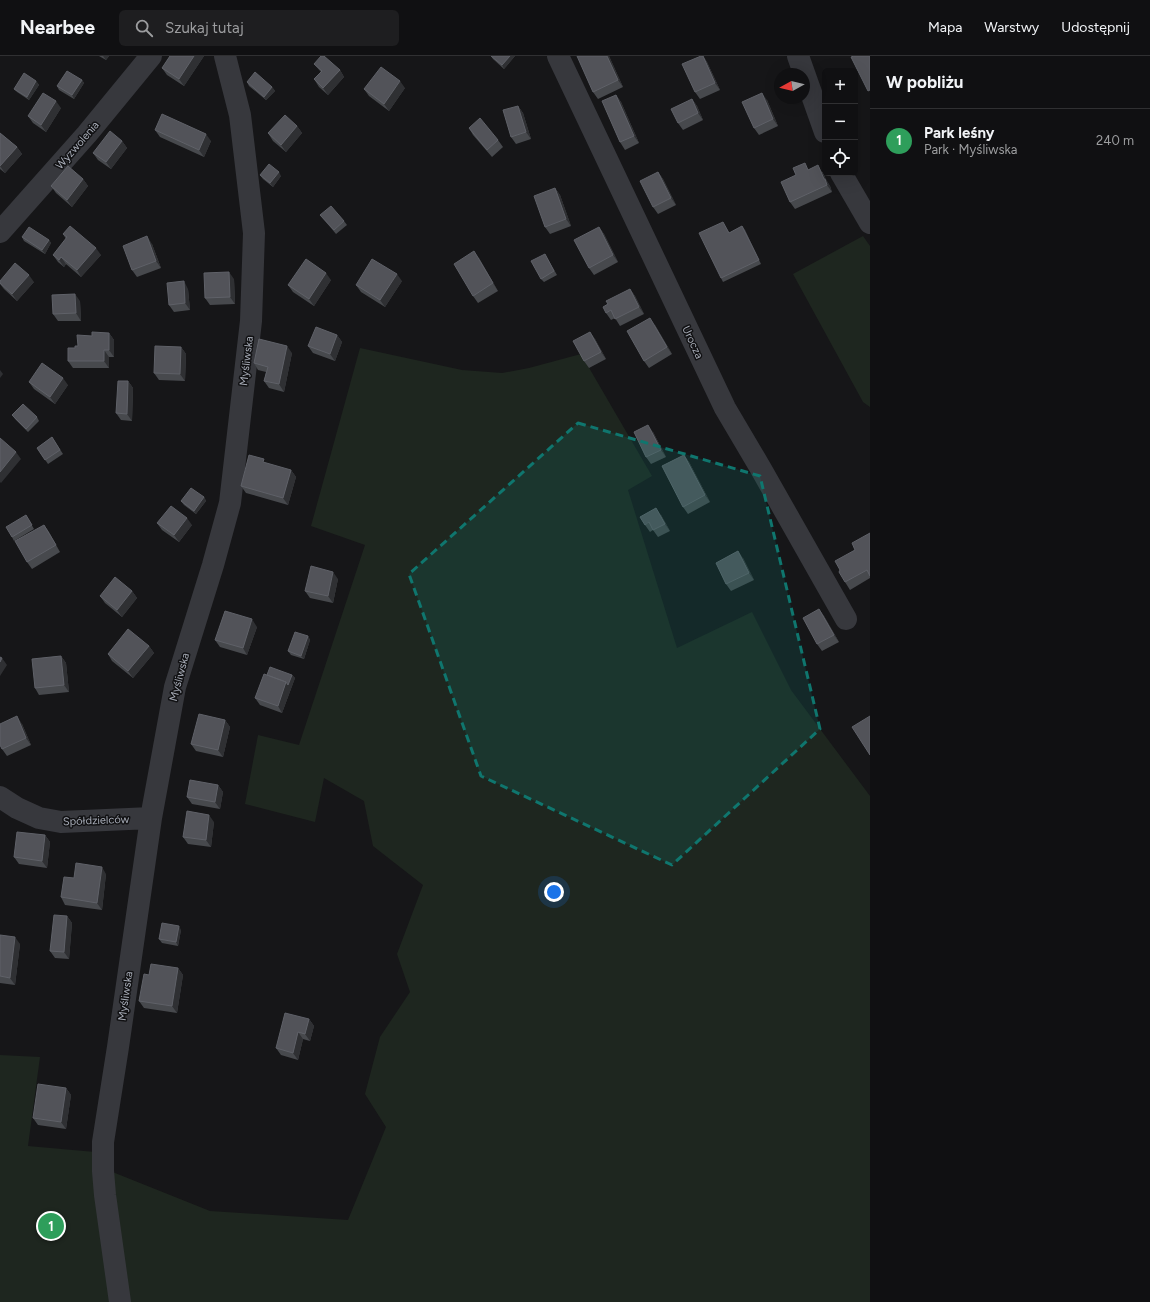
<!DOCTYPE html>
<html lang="pl">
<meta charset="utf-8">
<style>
body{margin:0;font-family:Figtree,sans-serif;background:#1e1e20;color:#f1f3f6}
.controls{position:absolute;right:12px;top:12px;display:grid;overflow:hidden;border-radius:6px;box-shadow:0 4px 16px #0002}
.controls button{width:36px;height:36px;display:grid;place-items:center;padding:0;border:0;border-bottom:1px solid #303032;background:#101012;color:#f1f3f6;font:20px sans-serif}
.compass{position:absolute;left:774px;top:12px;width:36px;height:36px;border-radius:50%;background:#101012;box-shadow:0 4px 16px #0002;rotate:262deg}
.you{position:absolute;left:554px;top:836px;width:14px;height:14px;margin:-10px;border:3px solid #fff;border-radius:50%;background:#1a73e8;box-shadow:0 0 0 6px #1a73e833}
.badge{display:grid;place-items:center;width:26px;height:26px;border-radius:50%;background:#db2777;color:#fff;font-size:13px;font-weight:700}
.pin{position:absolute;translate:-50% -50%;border:2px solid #fff;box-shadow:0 1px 4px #0006}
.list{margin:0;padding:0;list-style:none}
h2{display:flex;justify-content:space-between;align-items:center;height:52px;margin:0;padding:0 16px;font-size:17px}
h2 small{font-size:13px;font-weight:400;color:#9c9d9f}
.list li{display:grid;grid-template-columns:26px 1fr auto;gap:12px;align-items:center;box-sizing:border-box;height:64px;padding:0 16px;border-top:1px solid #303032}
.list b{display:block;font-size:15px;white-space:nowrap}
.list p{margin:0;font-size:13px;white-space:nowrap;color:#9c9d9f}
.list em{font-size:13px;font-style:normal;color:#9c9d9f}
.icon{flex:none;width:22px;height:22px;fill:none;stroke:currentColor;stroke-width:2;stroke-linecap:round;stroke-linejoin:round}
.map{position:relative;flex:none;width:870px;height:1246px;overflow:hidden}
header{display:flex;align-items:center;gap:24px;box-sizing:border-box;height:56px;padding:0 20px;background:#101012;border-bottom:1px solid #303032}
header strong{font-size:19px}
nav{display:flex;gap:22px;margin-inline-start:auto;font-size:14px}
.search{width:280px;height:36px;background:#1e1e20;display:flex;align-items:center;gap:10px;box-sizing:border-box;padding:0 14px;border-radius:6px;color:#9c9d9f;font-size:15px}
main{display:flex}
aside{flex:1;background:#101012}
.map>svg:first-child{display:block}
.green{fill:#1e261f}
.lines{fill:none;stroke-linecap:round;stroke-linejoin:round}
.minor{stroke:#37383d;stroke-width:22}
.wall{fill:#47494d}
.shaded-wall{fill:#2f3033}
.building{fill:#525359;stroke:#5f6168}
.marked{fill:#0f766e;fill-opacity:0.2;stroke:#0f766e;stroke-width:3;stroke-dasharray:8 5;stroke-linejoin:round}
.labels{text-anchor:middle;stroke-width:3;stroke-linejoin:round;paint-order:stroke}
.street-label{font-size:11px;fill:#a8adb8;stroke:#111113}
</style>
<header>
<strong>Nearbee</strong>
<div class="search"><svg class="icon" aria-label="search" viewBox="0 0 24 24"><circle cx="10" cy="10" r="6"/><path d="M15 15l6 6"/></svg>Szukaj tutaj</div>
<nav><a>Mapa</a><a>Warstwy</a><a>Udostępnij</a></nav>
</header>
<main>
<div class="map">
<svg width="870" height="1246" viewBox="0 0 870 1246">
<rect width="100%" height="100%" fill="#161618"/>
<!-- green -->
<path class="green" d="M 863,180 L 870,190 L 870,351 L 863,346 L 793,218 Z
M 360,292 L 462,314 L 502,317 L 529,312 L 581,298 L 652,420 L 628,434 L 677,592 L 752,556 L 791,634 L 870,740 L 870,1246 L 128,1246 L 110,1115 L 210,1155 L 348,1164 L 386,1071 L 365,1038 L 380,981 L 410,936 L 397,898 L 423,829 L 373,790 L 364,745 L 324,722 L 315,766 L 245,748 L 258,679 L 299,689 L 365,489 L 311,470 Z
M 0,999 L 40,1001 L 28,1090 L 95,1096 L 113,1246 L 0,1246 Z"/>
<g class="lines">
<!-- minor -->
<path class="minor" d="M 558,0 L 725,352 L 761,413 L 846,563
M 798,0 L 825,76
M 841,117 L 870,167
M 0,176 L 87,78 L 151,0
M 0,741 L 17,752 L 39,762 L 61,766 L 151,762
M 120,1246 L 105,1139 L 103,1115 L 103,1086 L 118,991 L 151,762 L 175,631 L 213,509 L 230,447 L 251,265 L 254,177 L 240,59 L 225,0"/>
</g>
<!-- wall -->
<path class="wall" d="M 99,0 L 109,0 L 106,4 Z
M 170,0 L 204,0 L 184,30 L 167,19 L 162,12 Z
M 491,0 L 515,0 L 504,13 L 493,3 Z
M 609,0 L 623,31 L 598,43 L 593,36 Z
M 703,0 L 707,6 L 720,34 L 700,43 L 695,36 Z
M 314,8 L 340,14 L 344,21 L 328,39 L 319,31 L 314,23 L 321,16 Z
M 82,24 L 84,27 L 74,43 L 59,34 L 57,30 Z
M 36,25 L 39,29 L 29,44 L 17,36 L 14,33 Z
M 247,26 L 272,31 L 275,35 L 266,44 L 249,30 Z
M 405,32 L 389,55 L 369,40 L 364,33 Z
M 616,39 L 621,46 L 639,87 L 625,94 L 620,86 Z
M 692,43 L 697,50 L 703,64 L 683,74 L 678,67 Z
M 767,44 L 778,70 L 759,79 L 754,72 Z
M 518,50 L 523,57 L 531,83 L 516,88 L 511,81 Z
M 61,52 L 46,76 L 33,67 L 28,60 Z
M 297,70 L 302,77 L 286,96 L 273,85 L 268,77 Z
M 469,72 L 498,84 L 503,91 L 492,101 L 473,79 Z
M 155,74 L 211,85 L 204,101 L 160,81 Z
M 0,77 L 17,91 L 22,98 L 5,117 L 0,113 Z
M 122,85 L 127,92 L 111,113 L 98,104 L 93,97 Z
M 809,113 L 823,116 L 826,124 L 830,130 L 832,136 L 795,153 L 790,146 Z
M 658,116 L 663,123 L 676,149 L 658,158 L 653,151 Z
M 260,119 L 281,120 L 273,131 L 263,123 Z
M 83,123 L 88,130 L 72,151 L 56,137 L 51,130 Z
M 555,132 L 560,139 L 571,170 L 550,178 L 545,171 Z
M 320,159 L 344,165 L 347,169 L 336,178 Z
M 723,166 L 729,177 L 742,170 L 745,174 L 761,208 L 723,226 L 721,222 Z
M 599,171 L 604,178 L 618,206 L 594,219 L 589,212 Z
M 63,178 L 101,199 L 81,221 L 66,208 L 64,211 L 58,206 L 53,199 L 66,183 Z
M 22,181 L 49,184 L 51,187 L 45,198 L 24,185 Z
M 152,188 L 161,212 L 137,221 L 132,214 Z
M 545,198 L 557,219 L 544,226 L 541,223 Z
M 479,202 L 498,235 L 478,247 L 473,240 Z
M 234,223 L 235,248 L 210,249 L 205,242 Z
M 331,224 L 314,250 L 293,236 L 288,229 Z
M 0,225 L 34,226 L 17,245 L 4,233 L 0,228 Z
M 402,225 L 385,251 L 361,236 L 356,229 Z
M 188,233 L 190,254 L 174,256 L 169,249 Z
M 630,233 L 635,240 L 644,258 L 620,270 L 615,262 L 611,264 L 606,257 L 608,248 Z
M 80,245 L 81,265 L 58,265 L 53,258 Z
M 655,269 L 672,298 L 649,312 L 644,305 Z
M 590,276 L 595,283 L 606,303 L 589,312 L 584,305 Z
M 109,277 L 114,284 L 114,301 L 109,301 L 109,312 L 73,312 L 68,305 L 78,290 L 92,280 Z
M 337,279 L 342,286 L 335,305 L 313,297 L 308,290 Z
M 181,291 L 186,298 L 185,325 L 159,324 L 154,317 Z
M 292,297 L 284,336 L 269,332 L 264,325 L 266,316 L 258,314 L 254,307 Z
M 128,325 L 133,332 L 132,365 L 121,364 L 116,357 Z
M 29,326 L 68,329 L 55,348 L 34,333 Z
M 12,359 L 37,361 L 39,365 L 28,376 L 15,363 Z
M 653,376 L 666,401 L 651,408 L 646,401 Z
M 52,381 L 63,398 L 48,408 L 37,392 Z
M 684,399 L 689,406 L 710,446 L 688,458 L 683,451 Z
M 291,414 L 296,421 L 288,449 L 246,437 L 241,430 Z
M 204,441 L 206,445 L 196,458 L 184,449 L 181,445 Z
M 26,459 L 34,473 L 14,485 L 12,481 Z
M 661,459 L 670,475 L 658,481 L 653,474 L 650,476 L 645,469 Z
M 157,467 L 192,469 L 179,486 L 162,474 Z
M 44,469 L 49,476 L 60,496 L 32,513 L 27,506 Z
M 870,477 L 870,522 L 850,534 L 845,526 L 855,494 Z
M 743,502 L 754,524 L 731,535 L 726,528 Z
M 338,523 L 333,547 L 310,542 L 305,535 Z
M 132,535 L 137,542 L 122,561 L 105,547 L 100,540 Z
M 819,553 L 824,560 L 839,586 L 822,595 L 817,588 Z
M 257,571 L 247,599 L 220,591 L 215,584 Z
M 308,580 L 310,584 L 304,603 L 291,599 L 288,595 Z
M 149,590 L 154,597 L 133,622 L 112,605 L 108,598 Z
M 61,600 L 66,607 L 69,636 L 39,639 L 35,632 Z
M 267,619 L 292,619 L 295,622 L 282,657 L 260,649 L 255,642 Z
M 225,664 L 230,671 L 223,701 L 196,695 L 191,688 Z
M 22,668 L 31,689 L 7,700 L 2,693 Z
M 218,729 L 223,736 L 220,753 L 192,748 L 187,741 Z
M 214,766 L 211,791 L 188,788 L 183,781 Z
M 45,779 L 50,786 L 47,812 L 19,808 L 14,801 Z
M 106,818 L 102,854 L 65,849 L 61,841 Z
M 67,860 L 72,867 L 69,903 L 55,902 L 50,895 Z
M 181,874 L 178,890 L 162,887 L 159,883 Z
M 0,879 L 20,888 L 15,929 L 0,927 Z
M 178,912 L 183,919 L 177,957 L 144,952 L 139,945 L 149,919 Z
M 309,963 L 314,970 L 310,985 L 303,983 L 298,1004 L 281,999 L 276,992 Z
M 66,1032 L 71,1039 L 66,1073 L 38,1069 L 33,1062 Z"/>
<!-- shaded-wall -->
<path class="shaded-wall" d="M 103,0 L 109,0 L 106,4 Z
M 194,0 L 204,0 L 184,30 L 179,23 Z
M 510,0 L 515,0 L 504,13 L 502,9 Z
M 607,0 L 609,0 L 623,31 L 618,24 Z
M 703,0 L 707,6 L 720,34 L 715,27 Z
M 340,14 L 344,21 L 328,39 L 323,32 Z
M 82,24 L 84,27 L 74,43 L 72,39 Z
M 36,25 L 39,29 L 29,44 L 27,41 Z
M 400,25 L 405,32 L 389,55 L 384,48 Z
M 272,31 L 275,35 L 266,44 L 264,41 Z
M 762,37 L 767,44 L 778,70 L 773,63 Z
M 616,39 L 621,46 L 639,87 L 634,80 Z
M 692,43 L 697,50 L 703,64 L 698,57 Z
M 56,45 L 61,52 L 46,76 L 41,69 Z
M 518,50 L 523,57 L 531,83 L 526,76 Z
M 297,70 L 302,77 L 286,96 L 281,89 Z
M 206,78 L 211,85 L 204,101 L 199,94 Z
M 122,85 L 127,92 L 111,113 L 106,106 Z
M 17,91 L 22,98 L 5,117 L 0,110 Z
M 818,109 L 830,130 L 832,136 L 827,129 Z
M 279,116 L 281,120 L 273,131 L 270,127 Z
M 658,116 L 663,123 L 676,149 L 671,142 Z
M 83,123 L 88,130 L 72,151 L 67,144 Z
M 555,132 L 560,139 L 571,170 L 566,163 Z
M 742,170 L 745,174 L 761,208 Z
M 599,171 L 604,178 L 618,206 L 613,199 Z
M 147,180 L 152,188 L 161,212 L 156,205 Z
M 49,184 L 51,187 L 45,198 L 42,194 Z
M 96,192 L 101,199 L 81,221 L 77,214 Z
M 474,195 L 479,202 L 498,235 L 493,227 Z
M 61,201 L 66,208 L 64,211 L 59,204 Z
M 229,216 L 234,223 L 235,248 L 230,241 Z
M 326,217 L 331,224 L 314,250 L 309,243 Z
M 397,218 L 402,225 L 385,251 L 380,244 Z
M 29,219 L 34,226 L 17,245 L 12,238 Z
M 184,225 L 188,233 L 190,254 L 185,247 Z
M 630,233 L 635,240 L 644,258 L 639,251 Z
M 75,238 L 80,245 L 81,265 L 76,257 Z
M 650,262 L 655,269 L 672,298 L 667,291 Z
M 590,276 L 595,283 L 606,303 L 601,296 Z
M 109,277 L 114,284 L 114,301 L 109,294 Z
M 337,279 L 342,286 L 335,305 L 330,298 Z
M 287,290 L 292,297 L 284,336 L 279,328 Z
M 181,291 L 186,298 L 185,325 L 180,318 Z
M 104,294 L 109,301 L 109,312 L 104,305 Z
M 0,314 L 3,318 L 0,322 Z
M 63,322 L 68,329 L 55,348 L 50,341 Z
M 128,325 L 133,332 L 132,365 L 127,358 Z
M 648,369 L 653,376 L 666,401 L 661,394 Z
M 16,396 L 21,403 L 1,427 L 0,426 L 0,416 Z
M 684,399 L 689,406 L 710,446 L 705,439 Z
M 291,414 L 296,421 L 288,449 L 283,442 Z
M 204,441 L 206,445 L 196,458 L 194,455 Z
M 656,452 L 661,459 L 670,475 L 665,468 Z
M 187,462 L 192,469 L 179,486 L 174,479 Z
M 44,469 L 49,476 L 60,496 L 56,489 Z
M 738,495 L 743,502 L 754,524 L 749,517 Z
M 333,516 L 338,523 L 333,547 L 328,540 Z
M 132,535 L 137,542 L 122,561 L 117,554 Z
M 819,553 L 824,560 L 839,586 L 834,579 Z
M 252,563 L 257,571 L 247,599 L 243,592 Z
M 308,580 L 310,584 L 304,603 L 301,600 Z
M 149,590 L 154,597 L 133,622 L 128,615 Z
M 61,600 L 66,607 L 69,636 L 64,629 Z
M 2,602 L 7,609 L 0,620 L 0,606 Z
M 292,619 L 295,622 L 282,657 L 278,650 L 286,626 Z
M 17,660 L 22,668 L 31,689 L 26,682 Z
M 225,664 L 230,671 L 223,701 L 218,694 Z
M 218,729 L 223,736 L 220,753 L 215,746 Z
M 209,759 L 214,766 L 211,791 L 206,784 Z
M 45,779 L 50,786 L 47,812 L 42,805 Z
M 102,811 L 106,818 L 102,854 L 97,847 Z
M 67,860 L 72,867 L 69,903 L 64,896 Z
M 179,870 L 181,874 L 178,890 L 176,886 Z
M 15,881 L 20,888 L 15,929 L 10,922 Z
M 178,912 L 183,919 L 177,957 L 172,950 Z
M 309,963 L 314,970 L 310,985 L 305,978 Z
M 298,976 L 303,983 L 298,1004 L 293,997 Z
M 66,1032 L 71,1039 L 66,1073 L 61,1066 Z"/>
<!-- building -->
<path class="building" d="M 170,0 L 194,0 L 179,23 L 162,12 Z
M 321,0 L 324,0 L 340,14 L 323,32 L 314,23 L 322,15 L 314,8 Z
M 491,0 L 510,0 L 502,9 Z
M 577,0 L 607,0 L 618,24 L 593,36 Z
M 701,0 L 703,0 L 715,27 L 695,36 L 682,8 Z
M 854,0 L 870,0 L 870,34 L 868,35 L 851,1 Z
M 381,11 L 400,25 L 384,48 L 364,33 Z
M 67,15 L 82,24 L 72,39 L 57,30 Z
M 255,16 L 272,31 L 264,41 L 247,26 Z
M 24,17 L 36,25 L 27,41 L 14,33 Z
M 43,37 L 56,45 L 41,69 L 28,60 Z
M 762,37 L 773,63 L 754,72 L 742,46 Z
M 616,39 L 634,80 L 620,86 L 602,45 Z
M 692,43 L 698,57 L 678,67 L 671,53 Z
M 518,50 L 526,76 L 511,81 L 503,54 Z
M 162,58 L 206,78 L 199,94 L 155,74 Z
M 285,59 L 297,70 L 281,89 L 268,77 Z
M 480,62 L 498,84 L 487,94 L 469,72 Z
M 110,75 L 122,85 L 106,106 L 93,97 Z
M 0,77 L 17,91 L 0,110 Z
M 805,107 L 808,114 L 818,109 L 824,123 L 825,123 L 827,129 L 790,146 L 781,126 L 796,119 L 793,112 Z
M 269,108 L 279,116 L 270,127 L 260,119 Z
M 68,110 L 83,123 L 67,144 L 51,130 Z
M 658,116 L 671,142 L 653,151 L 640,125 Z
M 555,132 L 566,163 L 545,171 L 534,140 Z
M 331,150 L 344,165 L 334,174 L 320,159 Z
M 723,166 L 729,177 L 742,170 L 759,204 L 721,222 L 699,177 Z
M 70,170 L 96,192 L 77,214 L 61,201 L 59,204 L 53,199 L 67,181 L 63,178 Z
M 29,171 L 49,184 L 42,194 L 22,181 Z
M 599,171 L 613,199 L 589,212 L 574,184 Z
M 147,180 L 156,205 L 132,214 L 123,190 Z
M 474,195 L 493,227 L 473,240 L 454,208 Z
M 545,198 L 554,215 L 541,223 L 531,205 Z
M 306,203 L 326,217 L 309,243 L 288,229 Z
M 372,203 L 397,218 L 380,244 L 356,229 Z
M 15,207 L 29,219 L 12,238 L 0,227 L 0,225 Z
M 229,216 L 230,241 L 205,242 L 204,217 Z
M 184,225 L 185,247 L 169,249 L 167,227 Z
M 630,233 L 639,251 L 615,263 L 611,254 L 606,257 L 603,251 L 608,248 L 606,245 Z
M 75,238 L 76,257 L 53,258 L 52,239 Z
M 650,262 L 667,291 L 644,305 L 627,275 Z
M 316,271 L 337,279 L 330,298 L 308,290 Z
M 92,276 L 109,277 L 109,294 L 104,294 L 104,305 L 68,305 L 68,292 L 75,292 L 75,290 L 78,290 L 77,279 L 92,280 Z
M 590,276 L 601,296 L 584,305 L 573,285 Z
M 259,283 L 287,290 L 279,328 L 264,325 L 268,311 L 254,307 Z
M 155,290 L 181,291 L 180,318 L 154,317 Z
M 42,307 L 63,322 L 50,341 L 29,326 Z
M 118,325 L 128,325 L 127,358 L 116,357 Z
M 23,348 L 37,361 L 26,373 L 12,359 Z
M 648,369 L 661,394 L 646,401 L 634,376 Z
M 52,381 L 60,394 L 45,404 L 37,392 Z
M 0,382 L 16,396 L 0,416 Z
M 249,399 L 264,403 L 263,406 L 291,414 L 283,442 L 241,430 Z
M 684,399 L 705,439 L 683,451 L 662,410 Z
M 191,432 L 204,441 L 194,455 L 181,445 Z
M 171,450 L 187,462 L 174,479 L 157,467 Z
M 656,452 L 665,468 L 653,474 L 649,466 L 645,469 L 640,461 Z
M 26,459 L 32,469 L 12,481 L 6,471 Z
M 44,469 L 56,489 L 27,506 L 15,485 Z
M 870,477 L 870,520 L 867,514 L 845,526 L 839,516 L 840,514 L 835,505 L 855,494 L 852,487 Z
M 738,495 L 749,517 L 726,528 L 716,507 Z
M 311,510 L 333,516 L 328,540 L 305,535 Z
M 115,521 L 132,535 L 117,554 L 100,540 Z
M 819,553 L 834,579 L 817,588 L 803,562 Z
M 225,555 L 252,563 L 243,592 L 215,584 Z
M 128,573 L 149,590 L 128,615 L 108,598 Z
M 295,576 L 308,580 L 301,600 L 288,595 Z
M 61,600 L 64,629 L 35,632 L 32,603 Z
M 0,601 L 2,602 L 0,606 Z
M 270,611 L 292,619 L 288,629 L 286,626 L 267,619 Z
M 264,618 L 286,626 L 278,650 L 255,642 Z
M 199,658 L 225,664 L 218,694 L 191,688 Z
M 17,660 L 26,682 L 2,693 L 0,689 L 0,668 Z
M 870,660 L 870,699 L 852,671 Z
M 190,724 L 218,729 L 215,746 L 187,741 Z
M 187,755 L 209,759 L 206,784 L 183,781 Z
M 17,776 L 45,779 L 42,805 L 14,801 Z
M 76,807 L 102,811 L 97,847 L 61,841 L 64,821 L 74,822 Z
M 54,859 L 67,860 L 64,896 L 50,895 Z
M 162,867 L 179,870 L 176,886 L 159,883 Z
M 0,879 L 15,881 L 10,922 L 0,920 Z
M 151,908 L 178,912 L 172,950 L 139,945 L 144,918 L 149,919 Z
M 285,957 L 309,963 L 305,978 L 298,976 L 293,997 L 276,992 Z
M 38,1028 L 66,1032 L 61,1066 L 33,1062 Z"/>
<!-- marked area -->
<path class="marked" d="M 578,367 L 760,420 L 820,673 L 672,809 L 481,720 L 409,518 Z"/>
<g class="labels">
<!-- street labels -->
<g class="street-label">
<text transform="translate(77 89) rotate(-49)" y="4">Wyzwolenia</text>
<text transform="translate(693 286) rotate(65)" y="4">Urocza</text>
<text transform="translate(246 305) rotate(-83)" y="4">Myśliwska</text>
<text transform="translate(179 621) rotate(-75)" y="4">Myśliwska</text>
<text transform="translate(96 764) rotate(-2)" y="4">Spółdzielców</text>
<text transform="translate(125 940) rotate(-82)" y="4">Myśliwska</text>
</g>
</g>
</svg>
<div class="controls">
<button>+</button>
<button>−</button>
<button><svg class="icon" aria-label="locate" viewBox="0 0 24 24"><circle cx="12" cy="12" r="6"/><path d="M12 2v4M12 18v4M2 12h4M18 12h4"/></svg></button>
</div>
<svg class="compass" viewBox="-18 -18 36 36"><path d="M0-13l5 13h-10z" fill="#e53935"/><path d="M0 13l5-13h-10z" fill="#9c9d9f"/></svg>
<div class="you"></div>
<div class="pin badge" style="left:51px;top:1170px;background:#2e9e5b">1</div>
</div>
<aside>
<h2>W pobliżu<small></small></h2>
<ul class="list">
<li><span class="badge" style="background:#2e9e5b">1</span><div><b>Park leśny</b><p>Park · Myśliwska</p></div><em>240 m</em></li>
</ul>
</aside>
</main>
